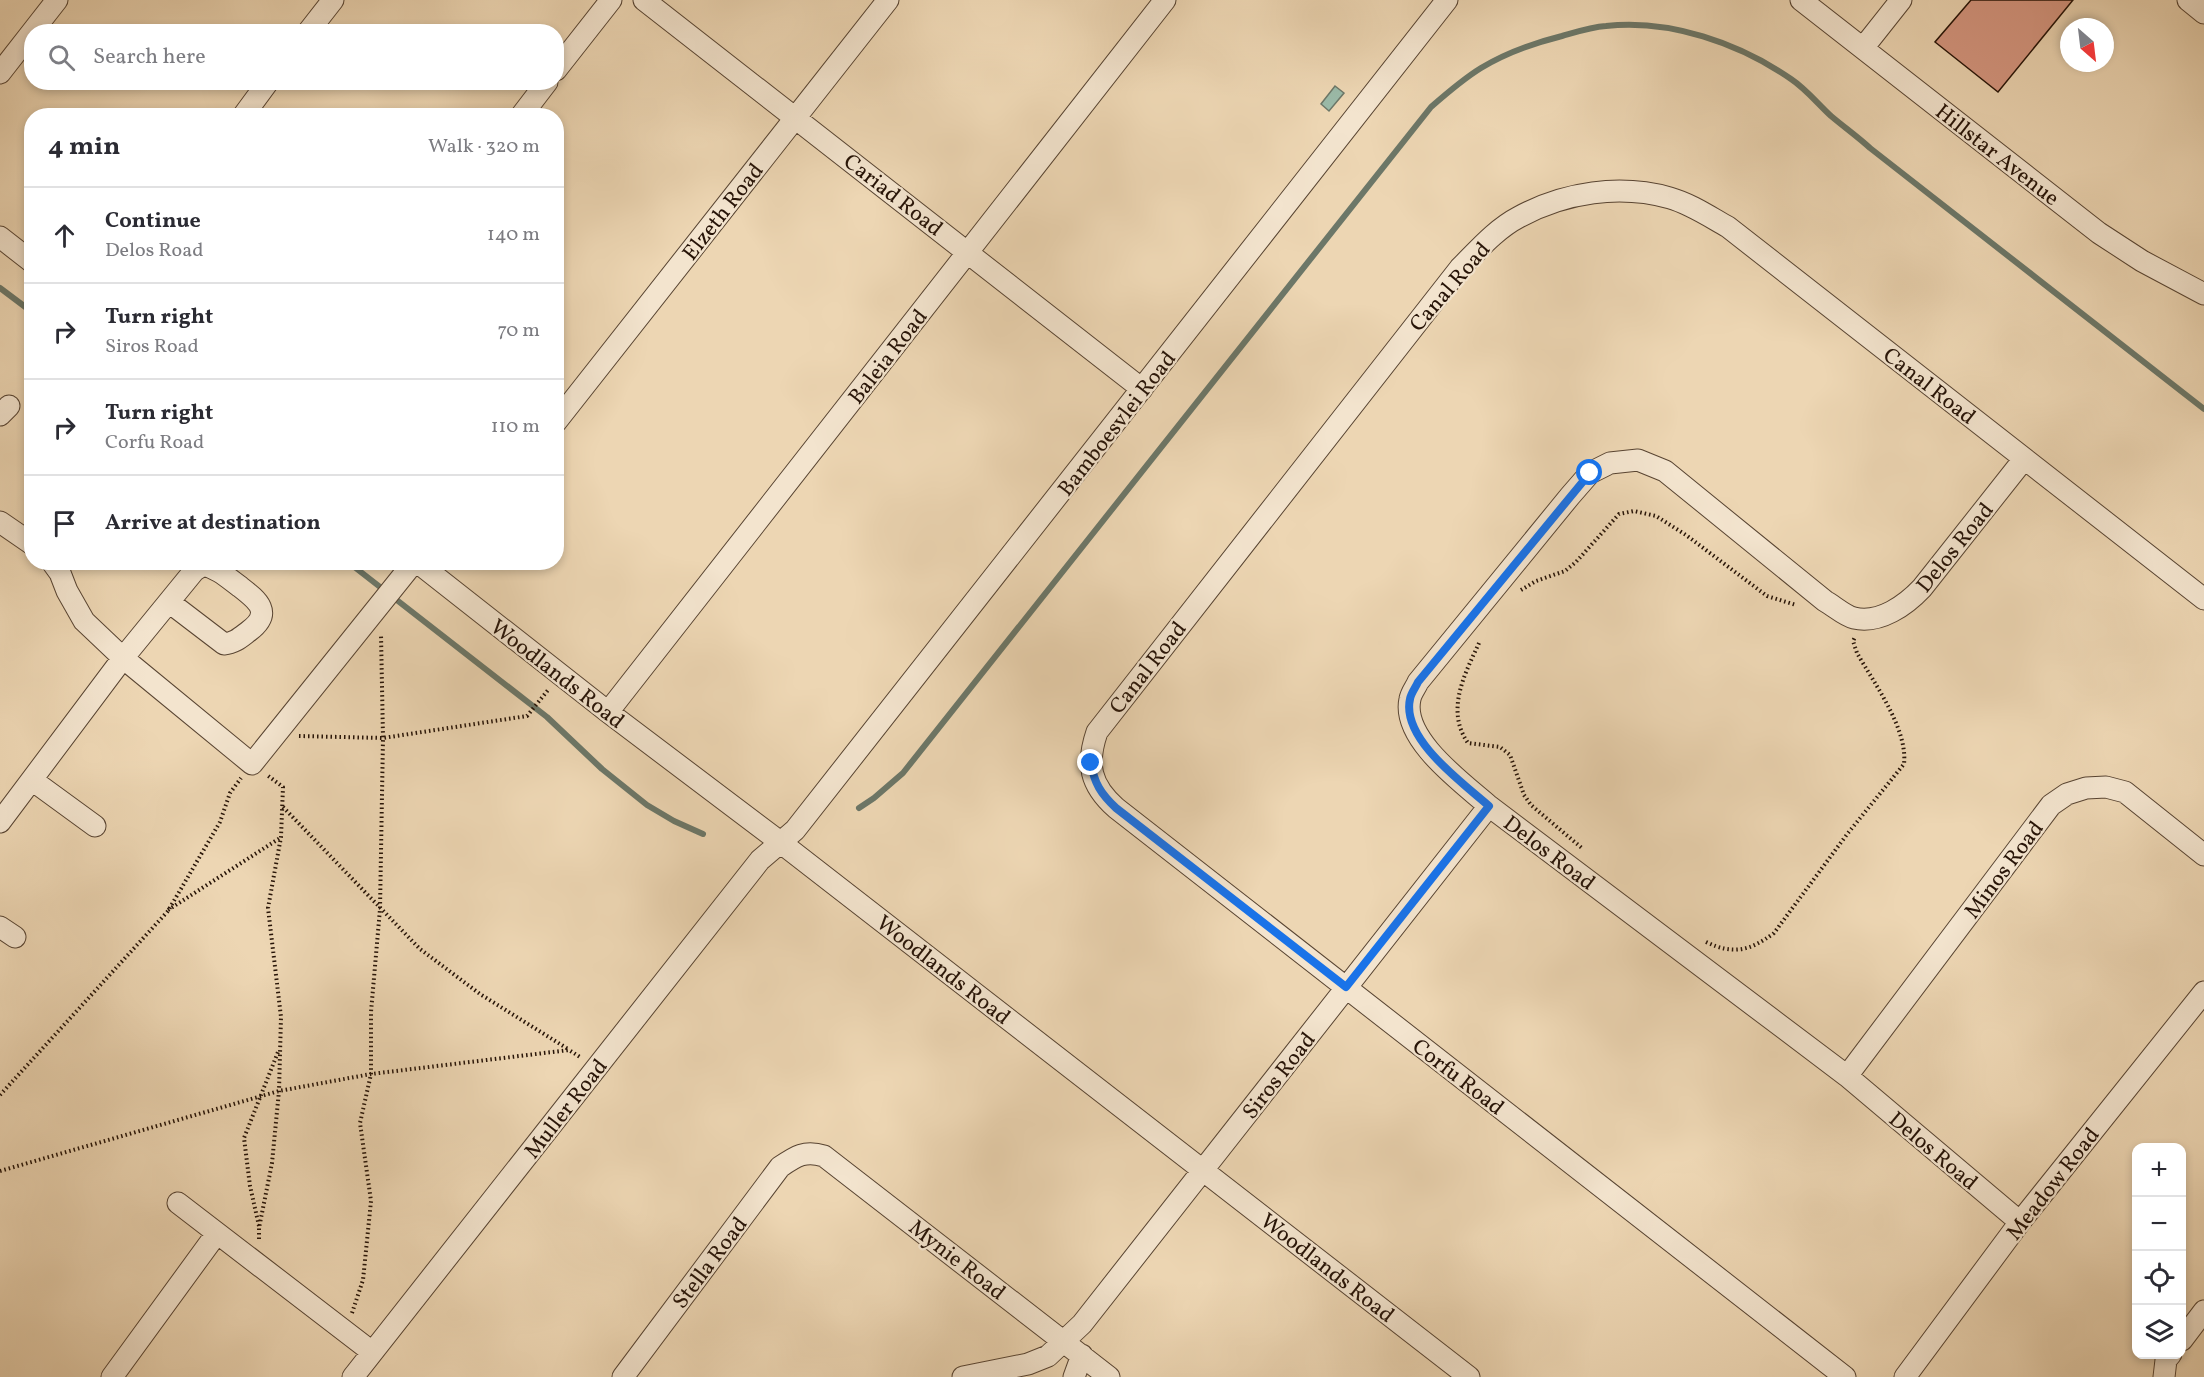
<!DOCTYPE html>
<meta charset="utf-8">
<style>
body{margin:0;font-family:Vollkorn,serif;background:#f2f2f3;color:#2b2b33}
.controls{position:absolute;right:18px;bottom:18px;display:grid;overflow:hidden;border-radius:12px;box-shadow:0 3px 9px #0003}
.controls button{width:54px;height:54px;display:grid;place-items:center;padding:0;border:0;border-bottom:2px solid #e1e1e2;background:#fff;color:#2b2b33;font:30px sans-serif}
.compass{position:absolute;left:2060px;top:18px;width:54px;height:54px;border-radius:50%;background:#fff;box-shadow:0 3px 9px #0003;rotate:152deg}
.stop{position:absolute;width:18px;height:18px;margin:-14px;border:4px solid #1a73e8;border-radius:50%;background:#fff}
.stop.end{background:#1a73e8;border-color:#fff;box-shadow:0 2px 6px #0008}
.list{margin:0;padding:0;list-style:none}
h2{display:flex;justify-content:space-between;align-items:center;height:78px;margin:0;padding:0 24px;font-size:26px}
h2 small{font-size:20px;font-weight:400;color:#7c7c81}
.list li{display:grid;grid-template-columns:39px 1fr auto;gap:18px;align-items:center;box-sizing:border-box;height:96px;padding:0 24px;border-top:2px solid #e1e1e2}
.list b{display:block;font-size:22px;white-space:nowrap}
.list p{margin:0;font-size:20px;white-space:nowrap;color:#7c7c81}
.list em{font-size:20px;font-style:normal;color:#7c7c81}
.icon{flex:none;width:33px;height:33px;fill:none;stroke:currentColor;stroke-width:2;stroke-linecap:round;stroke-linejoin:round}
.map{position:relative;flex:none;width:2204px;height:1377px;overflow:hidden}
.search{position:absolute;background:#fff;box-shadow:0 3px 9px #0003;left:24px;top:24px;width:540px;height:66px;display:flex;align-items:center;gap:15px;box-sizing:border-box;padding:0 21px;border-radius:24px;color:#7c7c81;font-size:22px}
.panel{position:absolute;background:#fff;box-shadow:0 3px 9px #0003;left:24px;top:108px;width:540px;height:462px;border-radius:24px}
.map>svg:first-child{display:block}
.water{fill:#9abaa8;stroke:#6c7768;stroke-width:1.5}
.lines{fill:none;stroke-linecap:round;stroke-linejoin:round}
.stream{stroke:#6c7768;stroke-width:6}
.building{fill:#d59680;stroke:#261307;stroke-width:1.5}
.minor-casing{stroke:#584432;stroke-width:23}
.path{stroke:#261307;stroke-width:4;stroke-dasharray:1.5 3;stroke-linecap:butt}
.minor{stroke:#f3e4ce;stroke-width:21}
.route{stroke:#1a73e8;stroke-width:8}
.labels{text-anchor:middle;stroke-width:4.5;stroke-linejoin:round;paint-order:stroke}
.street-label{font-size:22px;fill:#261307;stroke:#f3e4ce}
</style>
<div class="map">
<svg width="2204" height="1377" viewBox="0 0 2204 1377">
<rect width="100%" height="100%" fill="#edd6b3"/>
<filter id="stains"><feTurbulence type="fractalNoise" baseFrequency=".00333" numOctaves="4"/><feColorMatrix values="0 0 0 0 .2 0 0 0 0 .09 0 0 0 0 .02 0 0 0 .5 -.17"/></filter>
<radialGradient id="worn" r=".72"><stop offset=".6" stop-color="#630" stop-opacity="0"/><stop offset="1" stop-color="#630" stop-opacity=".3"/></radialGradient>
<!-- water -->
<path class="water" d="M 1335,86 L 1344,93 L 1329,111 L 1321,104 Z"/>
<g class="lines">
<!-- stream -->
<path class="stream" d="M 0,288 L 32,312
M 348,562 L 547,717 L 602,769 L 647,805 L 674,821 L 703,834
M 859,808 L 874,798 L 903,773 L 1431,107 C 1447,93 1463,79 1481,68 C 1506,53 1534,43 1562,36 C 1576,32 1591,27 1606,26 C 1670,19 1739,43 1791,79 C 1806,89 1818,104 1831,116 C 1844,127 1858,137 1870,148 L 2204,409"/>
</g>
<!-- building -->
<path class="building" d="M 1971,0 L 2073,0 L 1998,92 L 1935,42 Z"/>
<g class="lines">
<!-- minor casing -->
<g class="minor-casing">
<path id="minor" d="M 644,0 L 1142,389
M 1801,0 L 2099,233 L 2142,261 L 2204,294
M 2188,0 L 2204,13
M 32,32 L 57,0
M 308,32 L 333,0
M 1863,48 L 1901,0
M 556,70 L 611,0
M 0,73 L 32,32
M 243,116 L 268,82
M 521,116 L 547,82
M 0,237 L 32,262
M 0,415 L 9,406
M 556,422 L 888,0
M 0,522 L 32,544
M 52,562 L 60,573 L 67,591 L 84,621 L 123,658 L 252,764 L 414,562
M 417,562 L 608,712 L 780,842 L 1469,1377
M 608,712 L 1165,0
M 32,780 L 95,826
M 0,822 L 123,658 L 194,571 L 203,565 C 217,568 227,577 239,586 C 257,600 274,612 249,631 C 241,637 235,643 224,644 L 169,602
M 0,927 L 15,937
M 1847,1076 L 2051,805 L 2067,794 L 2086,788 L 2106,787 L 2125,792 L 2204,855
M 178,1203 L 372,1352
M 2020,1222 L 1847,1076 L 1489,806 C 1463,783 1401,739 1410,699 C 1411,693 1416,687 1418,682 L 1570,496 L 1590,473 L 1610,463 L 1638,460 L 1665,471 L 1825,601 C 1834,606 1845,616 1854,618 C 1880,624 1906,605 1922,588 L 2024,459
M 2182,1340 L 2204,1311
M 112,1377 L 217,1233
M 353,1377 L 760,860 L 795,830 L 1447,0
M 623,1377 L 780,1167 C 796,1156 805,1150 824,1156 L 1109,1377
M 963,1377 L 1028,1364 L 1048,1356 L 1082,1324 L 1489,806
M 1074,1377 L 1082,1355
M 1845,1377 L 1116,808 C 1090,785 1086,764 1097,732 L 1460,268 C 1478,250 1496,229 1519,217 C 1565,192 1620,184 1670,198 C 1691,204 1710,217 1728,227 L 2204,599
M 1905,1377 L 2020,1222 L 2204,992
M 2164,1377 L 2166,1360 L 2171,1354"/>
</g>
<!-- path -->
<path class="path" d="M 1521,590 L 1536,581 L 1565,571 L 1576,562 L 1619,514 L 1634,511 L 1656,516 L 1686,535 L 1767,596 L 1796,605
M 1479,643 C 1465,674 1445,710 1468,743 L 1500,747 L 1510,755 L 1524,795 L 1531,805 L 1583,849
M 299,736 L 383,738 L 527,716 L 548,690
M 283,807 L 420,949 L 480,994 L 568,1049
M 168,910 L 280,838
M 1706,942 C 1733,955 1750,951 1774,933 L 1848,833 L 1904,764 C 1908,729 1874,683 1857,653 L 1853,641 L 1855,637
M 0,1095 L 168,911 L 220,822 L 230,793 L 241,778
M 0,1171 L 279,1091 L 371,1074 L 569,1050 L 580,1057
M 259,1226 L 250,1186 L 244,1138 L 278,1052
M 259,1239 L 259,1228 L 272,1163 L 279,1091 L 281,1017 L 268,908 L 281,837 L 283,787 L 267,775
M 352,1313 L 363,1280 L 371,1201 L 360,1123 L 371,1074 L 371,1012 L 380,909 L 383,738 L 381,635"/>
<!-- minor -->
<use href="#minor" class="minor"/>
</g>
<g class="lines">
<!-- route -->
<path class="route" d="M 1091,763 C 1094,783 1101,794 1116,808 L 1346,987 L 1489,806 C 1463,783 1401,739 1410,699 C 1411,693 1416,687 1418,682 L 1590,473"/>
</g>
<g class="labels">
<!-- street labels -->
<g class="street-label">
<text transform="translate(1998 154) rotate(38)" y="8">Hillstar Avenue</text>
<text transform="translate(894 194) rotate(38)" y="8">Cariad Road</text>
<text transform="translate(722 211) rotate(-52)" y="8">Elzeth Road</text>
<text transform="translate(1449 286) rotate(-49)" y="8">Canal Road</text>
<text transform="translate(887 356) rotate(-52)" y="8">Baleia Road</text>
<text transform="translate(1930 385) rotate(38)" y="8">Canal Road</text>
<text transform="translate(1116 423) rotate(-52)" y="8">Bamboesvlei Road</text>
<text transform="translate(1954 547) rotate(-51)" y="8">Delos Road</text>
<text transform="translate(1147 667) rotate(-52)" y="8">Canal Road</text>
<text transform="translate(558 673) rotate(38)" y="8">Woodlands Road</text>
<text transform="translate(1550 852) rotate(37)" y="8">Delos Road</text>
<text transform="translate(2003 869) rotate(-53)" y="8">Minos Road</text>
<text transform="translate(944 969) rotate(38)" y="8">Woodlands Road</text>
<text transform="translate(1278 1075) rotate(-52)" y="8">Siros Road</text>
<text transform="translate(1459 1076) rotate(38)" y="8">Corfu Road</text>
<text transform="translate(565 1108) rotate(-52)" y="8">Muller Road</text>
<text transform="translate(1934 1150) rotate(40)" y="8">Delos Road</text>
<text transform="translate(2052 1183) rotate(-52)" y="8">Meadow Road</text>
<text transform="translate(958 1259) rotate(38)" y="8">Mynie Road</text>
<text transform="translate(709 1262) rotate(-53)" y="8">Stella Road</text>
<text transform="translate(1328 1267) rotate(38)" y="8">Woodlands Road</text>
</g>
</g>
<rect width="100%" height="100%" filter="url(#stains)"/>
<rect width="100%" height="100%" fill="url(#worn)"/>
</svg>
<div class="controls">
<button>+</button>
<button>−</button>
<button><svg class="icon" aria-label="locate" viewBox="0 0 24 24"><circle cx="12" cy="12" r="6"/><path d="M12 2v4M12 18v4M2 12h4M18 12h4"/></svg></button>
<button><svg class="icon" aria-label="layers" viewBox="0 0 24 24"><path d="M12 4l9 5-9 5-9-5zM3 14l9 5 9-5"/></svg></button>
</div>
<svg class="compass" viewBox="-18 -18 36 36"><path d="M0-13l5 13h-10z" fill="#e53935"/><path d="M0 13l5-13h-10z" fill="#7c7c81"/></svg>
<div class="stop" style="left:1590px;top:473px"></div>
<div class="stop end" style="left:1091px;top:763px"></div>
<div class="search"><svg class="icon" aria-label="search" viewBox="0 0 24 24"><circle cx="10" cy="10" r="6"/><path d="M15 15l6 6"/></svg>Search here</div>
<section class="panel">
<h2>4 min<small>Walk · 320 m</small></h2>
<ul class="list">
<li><svg class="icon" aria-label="ahead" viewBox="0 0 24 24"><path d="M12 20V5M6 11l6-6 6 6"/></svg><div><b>Continue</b><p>Delos Road</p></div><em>140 m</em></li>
<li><svg class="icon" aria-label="right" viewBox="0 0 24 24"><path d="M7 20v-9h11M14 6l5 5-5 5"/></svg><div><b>Turn right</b><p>Siros Road</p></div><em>70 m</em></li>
<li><svg class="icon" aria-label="right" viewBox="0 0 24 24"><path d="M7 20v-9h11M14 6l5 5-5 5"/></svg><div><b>Turn right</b><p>Corfu Road</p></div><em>110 m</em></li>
<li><svg class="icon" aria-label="arrive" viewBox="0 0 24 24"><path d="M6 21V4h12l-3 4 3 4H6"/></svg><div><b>Arrive at destination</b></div></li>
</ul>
</section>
</div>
